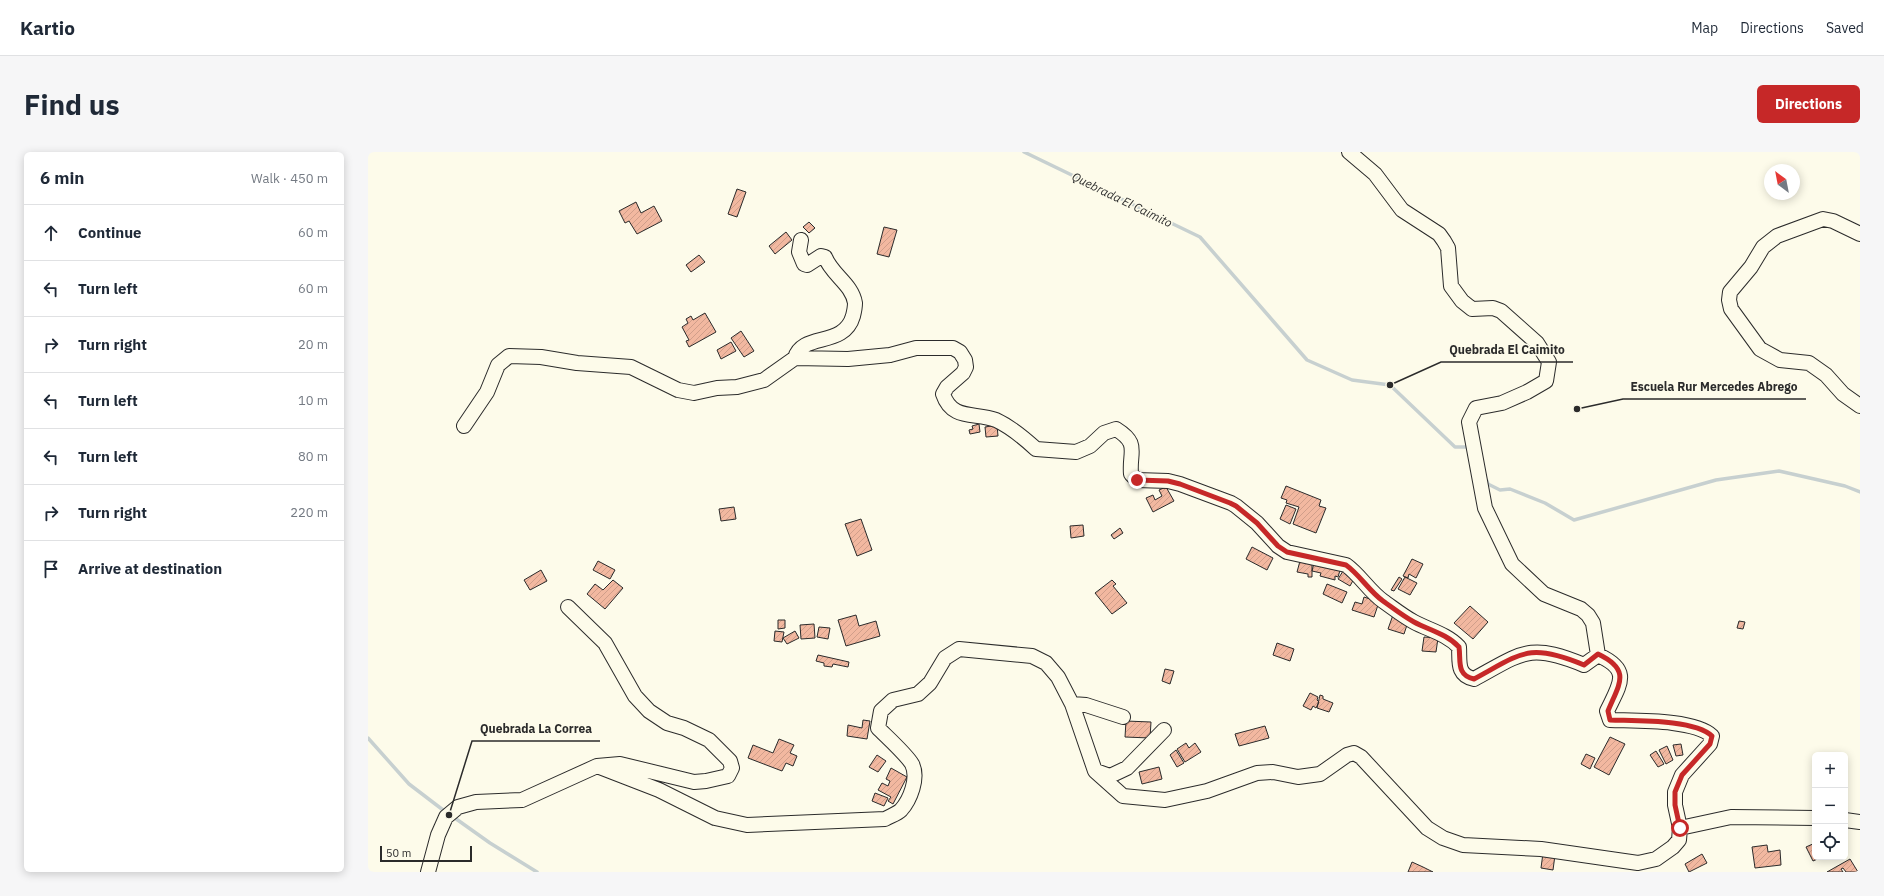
<!DOCTYPE html>
<meta charset="utf-8">
<style>
body{margin:0;font-family:"IBM Plex Sans",sans-serif;background:#f6f6f7;color:#1f2937}
.controls{position:absolute;right:12px;bottom:12px;display:grid;overflow:hidden;border-radius:6px;box-shadow:0 2px 10px #0003}
.controls button{width:36px;height:36px;display:grid;place-items:center;padding:0;border:0;border-bottom:1px solid #e0e1e3;background:#fff;color:#1f2937;font:20px sans-serif}
.compass{position:absolute;left:1396px;top:12px;width:36px;height:36px;border-radius:50%;background:#fff;box-shadow:0 2px 10px #0003;rotate:328deg}
.scale{position:absolute;left:12px;bottom:10px;width:92px;box-sizing:border-box;padding-left:4px;border:2px solid #2b2b2b;border-top:0;font-size:11px;line-height:14px;white-space:nowrap;color:#2b2b2b;-webkit-text-stroke:3px #fdfbea;paint-order:stroke}
.stop{position:absolute;width:12px;height:12px;margin:-9px;border:3px solid #c62828;border-radius:50%;background:#fff}
.stop.end{background:#c62828;border-color:#fff;box-shadow:0 1px 4px #0008}
.list{margin:0;padding:0;list-style:none}
h2{display:flex;justify-content:space-between;align-items:center;height:52px;margin:0;padding:0 16px;font-size:17px}
h2 small{font-size:13px;font-weight:400;color:#747a83}
.list li{display:grid;grid-template-columns:26px 1fr auto;gap:12px;align-items:center;box-sizing:border-box;height:56px;padding:0 16px;border-top:1px solid #e0e1e3}
.list b{display:block;font-size:15px;white-space:nowrap}
.list em{font-size:13px;font-style:normal;color:#747a83}
.icon{flex:none;width:22px;height:22px;fill:none;stroke:currentColor;stroke-width:2;stroke-linecap:round;stroke-linejoin:round}
.map{position:relative;flex:none;width:1492px;height:720px;overflow:hidden;border-radius:6px}
header{display:flex;align-items:center;gap:24px;box-sizing:border-box;height:56px;padding:0 20px;background:#fff;border-bottom:1px solid #e0e1e3}
header strong{font-size:19px}
nav{display:flex;gap:22px;margin-inline-start:auto;font-size:14px}
.intro{display:flex;align-items:center;justify-content:space-between;box-sizing:border-box;height:96px;padding:0 24px}
h1{margin:0;font-size:28px}
.button{padding:10px 18px;border-radius:6px;background:#c62828;color:#fff;font-size:14px;font-weight:700}
main{display:flex;gap:24px;padding:0 24px}
aside{flex:1;background:#fff;border-radius:6px;box-shadow:0 2px 10px #0003}
.map>svg:first-child{display:block}
.lines{fill:none;stroke-linecap:round;stroke-linejoin:round}
.stream{stroke:#c7d0d0;stroke-width:3.5}
.building{fill:url(#building-hatch);stroke:#2b2b2b}
.minor-casing{stroke:#2b2b2b;stroke-width:16}
.minor{stroke:#fdfbea;stroke-width:14}
.route{stroke:#c62828;stroke-width:5}
.labels{text-anchor:middle;stroke-width:3;stroke-linejoin:round;paint-order:stroke}
.water-label{font-size:12px;font-style:italic;fill:#2b2b2b;stroke:#fdfbea}
.leader{fill:none;stroke:#2b2b2b;stroke-width:1.5}
.callout-dot{fill:#2b2b2b;stroke:#fdfbea;stroke-width:1.5}
.callout-label{font-size:12px;text-anchor:middle;font-weight:bold;fill:#2b2b2b;stroke:#fdfbea;stroke-width:3;stroke-linejoin:round;paint-order:stroke}
</style>
<header>
<strong>Kartio</strong>
<nav><a>Map</a><a>Directions</a><a>Saved</a></nav>
</header>
<div class="intro"><h1>Find us</h1><a class="button">Directions</a></div>
<main>
<aside>
<h2>6 min<small>Walk · 450 m</small></h2>
<ul class="list">
<li><svg class="icon" aria-label="ahead" viewBox="0 0 24 24"><path d="M12 20V5M6 11l6-6 6 6"/></svg><div><b>Continue</b></div><em>60 m</em></li>
<li><svg class="icon" aria-label="left" viewBox="0 0 24 24"><path d="M17 20v-9H6M10 6l-5 5 5 5"/></svg><div><b>Turn left</b></div><em>60 m</em></li>
<li><svg class="icon" aria-label="right" viewBox="0 0 24 24"><path d="M7 20v-9h11M14 6l5 5-5 5"/></svg><div><b>Turn right</b></div><em>20 m</em></li>
<li><svg class="icon" aria-label="left" viewBox="0 0 24 24"><path d="M17 20v-9H6M10 6l-5 5 5 5"/></svg><div><b>Turn left</b></div><em>10 m</em></li>
<li><svg class="icon" aria-label="left" viewBox="0 0 24 24"><path d="M17 20v-9H6M10 6l-5 5 5 5"/></svg><div><b>Turn left</b></div><em>80 m</em></li>
<li><svg class="icon" aria-label="right" viewBox="0 0 24 24"><path d="M7 20v-9h11M14 6l5 5-5 5"/></svg><div><b>Turn right</b></div><em>220 m</em></li>
<li><svg class="icon" aria-label="arrive" viewBox="0 0 24 24"><path d="M6 21V4h12l-3 4 3 4H6"/></svg><div><b>Arrive at destination</b></div></li>
</ul>
</aside>
<div class="map">
<svg width="1492" height="720" viewBox="0 0 1492 720">
<defs>
<pattern id="building-hatch" width="6" height="6" patternUnits="userSpaceOnUse"><rect width="6" height="6" fill="#f2b8a0"/><path d="M-1 1l2-2M0 6l6-6M5 7l2-2" fill="none" stroke="#d09e8a"/></pattern>
</defs>
<rect width="100%" height="100%" fill="#fdfbea"/>
<g class="lines">
<!-- stream -->
<path class="stream" d="M 656,0 L 832,85 L 939,208 L 984,228 L 1022,233 L 1087,295 L 1102,295
M 1119,329 L 1120,332 L 1132,338 L 1142,337 L 1177,351 L 1206,368 L 1348,328 L 1411,319 L 1477,334 L 1492,340
M 0,586 L 41,632 L 79,661
M 84,664 L 122,691 L 169,720"/>
</g>
<!-- building -->
<path class="building" d="M 369,37 L 378,40 L 369,65 L 360,62 Z
M 268,50 L 273,61 L 286,54 L 294,69 L 269,82 L 261,69 L 257,71 L 251,59 Z
M 441,70 L 447,76 L 441,81 L 435,75 Z
M 516,75 L 529,78 L 521,105 L 509,102 Z
M 418,80 L 424,88 L 407,102 L 401,94 Z
M 331,103 L 337,110 L 323,120 L 318,113 Z
M 337,161 L 348,180 L 321,195 L 318,189 L 321,188 L 314,175 L 320,171 L 318,167 L 323,164 L 325,168 Z
M 373,179 L 386,199 L 376,205 L 363,186 Z
M 363,190 L 368,199 L 353,207 L 349,198 Z
M 611,272 L 612,280 L 602,282 L 601,278 L 605,277 L 604,274 Z
M 629,273 L 630,284 L 618,285 L 617,275 Z
M 918,334 L 953,348 L 951,354 L 958,356 L 948,381 L 925,372 L 931,355 L 918,351 L 919,348 L 913,346 Z
M 798,335 L 806,349 L 785,360 L 778,346 L 785,343 L 787,348 L 794,344 L 791,338 Z
M 918,353 L 928,357 L 922,372 L 912,367 Z
M 366,355 L 368,367 L 353,369 L 351,357 Z
M 493,367 L 504,398 L 489,404 L 477,372 Z
M 715,373 L 716,384 L 703,386 L 702,374 Z
M 752,376 L 755,381 L 746,387 L 743,383 Z
M 884,395 L 905,406 L 899,418 L 878,407 Z
M 1044,407 L 1055,412 L 1048,426 L 1041,422 L 1040,426 L 1035,424 Z
M 230,409 L 247,418 L 242,427 L 225,418 Z
M 932,409 L 944,412 L 944,425 L 940,425 L 940,422 L 929,420 Z
M 946,411 L 973,415 L 970,425 L 967,424 L 967,428 L 952,424 L 953,421 L 944,419 Z
M 977,416 L 988,423 L 982,434 L 970,427 Z
M 173,418 L 179,429 L 162,438 L 156,428 Z
M 1031,425 L 1034,427 L 1026,439 L 1023,438 Z
M 1037,425 L 1049,431 L 1042,443 L 1030,437 Z
M 245,428 L 255,436 L 237,457 L 219,442 L 227,432 L 235,438 Z
M 744,428 L 748,432 L 745,434 L 759,451 L 744,462 L 727,441 Z
M 959,432 L 979,440 L 974,451 L 955,442 Z
M 996,445 L 1011,450 L 1006,465 L 984,458 L 987,450 L 994,452 Z
M 1102,454 L 1120,470 L 1105,487 L 1086,471 Z
M 488,463 L 491,474 L 508,469 L 512,484 L 478,494 L 470,468 Z
M 1025,463 L 1037,467 L 1036,472 L 1039,473 L 1036,482 L 1020,477 Z
M 410,468 L 417,468 L 417,476 L 410,477 Z
M 1371,469 L 1377,470 L 1375,477 L 1369,476 Z
M 446,472 L 447,486 L 433,487 L 432,473 Z
M 451,475 L 462,476 L 460,487 L 449,485 Z
M 407,479 L 416,480 L 414,490 L 406,489 Z
M 427,479 L 431,486 L 419,492 L 415,486 Z
M 1056,485 L 1070,486 L 1068,500 L 1054,499 Z
M 909,491 L 926,497 L 922,509 L 905,503 Z
M 450,503 L 481,510 L 480,515 L 465,512 L 464,515 L 456,514 L 456,511 L 448,509 Z
M 797,517 L 806,519 L 802,532 L 794,529 Z
M 942,541 L 950,545 L 949,548 L 951,550 L 948,556 L 945,554 L 943,558 L 935,554 Z
M 952,543 L 955,544 L 955,547 L 965,551 L 961,560 L 949,556 Z
M 495,568 L 502,569 L 499,587 L 479,584 L 480,573 L 494,576 Z
M 758,569 L 783,570 L 782,586 L 757,585 Z
M 897,574 L 901,586 L 871,594 L 867,582 Z
M 1242,585 L 1257,592 L 1241,623 L 1226,615 Z
M 411,587 L 426,593 L 422,601 L 429,604 L 425,614 L 418,611 L 414,619 L 380,606 L 385,593 L 405,601 Z
M 818,591 L 821,596 L 827,591 L 833,600 L 817,610 L 809,597 Z
M 1313,592 L 1315,603 L 1308,604 L 1305,593 Z
M 1299,594 L 1305,608 L 1298,612 L 1291,598 Z
M 808,598 L 816,611 L 809,615 L 802,603 Z
M 1288,599 L 1296,612 L 1290,615 L 1282,603 Z
M 1218,602 L 1227,606 L 1222,617 L 1213,612 Z
M 509,603 L 518,609 L 510,620 L 501,615 Z
M 791,615 L 794,627 L 774,632 L 771,620 Z
M 523,616 L 539,625 L 525,652 L 520,649 L 523,645 L 510,638 L 514,631 L 520,634 L 522,629 L 518,627 Z
M 507,641 L 520,646 L 516,654 L 504,649 Z
M 1447,691 L 1447,705 L 1454,705 L 1445,709 L 1438,695 Z
M 1399,693 L 1400,700 L 1412,698 L 1413,713 L 1387,716 L 1384,695 Z
M 1175,701 L 1187,703 L 1185,718 L 1173,716 Z
M 1334,702 L 1339,711 L 1321,720 L 1317,712 Z
M 1482,707 L 1490,720 L 1478,720 L 1475,716 L 1473,717 L 1475,720 L 1459,720 Z
M 1044,710 L 1055,715 L 1065,720 L 1040,720 Z"/>
<g class="lines">
<!-- minor casing -->
<g class="minor-casing">
<path id="minor" d="M 981,0 L 1007,22 L 1034,58 L 1071,82 L 1076,89 L 1080,96 L 1083,134 L 1094,149 L 1104,157 L 1125,156 L 1133,159 L 1169,191 L 1181,210 L 1178,229 L 1159,240 L 1134,251 L 1108,256 L 1101,270 L 1117,356 L 1144,412 L 1176,442 L 1213,457 L 1220,463 L 1225,471 L 1230,503 C 1264,518 1252,532 1239,559 L 1242,568 C 1267,569 1326,567 1344,584 L 1342,592 L 1314,623 L 1307,640 L 1307,653 L 1312,676 L 1363,665 L 1447,666
M 1492,82 L 1465,69 L 1455,67 L 1409,84 L 1395,95 L 1383,115 L 1362,140 L 1361,148 L 1363,157 L 1392,197 L 1412,208 L 1441,211 L 1458,223 L 1475,242 L 1492,254
M 427,206 C 434,180 476,196 485,164 C 486,160 487,155 487,151 C 484,132 464,123 457,105 L 453,104 L 439,113 L 436,112 L 431,100 L 433,88
M 96,274 L 119,240 L 130,213 L 141,204 L 173,205 L 209,211 L 263,215 L 310,238 L 326,241 L 349,236 L 369,235 L 396,228 L 427,206 L 480,207 L 522,203 L 548,196 L 585,196 L 592,200 L 597,208 L 598,215 L 595,221 L 579,235 L 575,242 C 584,269 607,260 628,268 C 643,275 656,286 668,297 L 708,300 L 722,294 L 736,281 L 748,277 C 772,292 761,299 763,322 L 769,328 L 800,329 L 812,332 L 863,351 L 868,354 L 889,371 L 910,394 L 919,400 L 978,413 C 992,423 1001,439 1015,449 C 1025,456 1035,464 1046,470 C 1061,478 1079,482 1091,495 C 1092,509 1088,523 1106,527 C 1154,501 1161,490 1216,513 L 1230,503
M 704,552 L 718,553 L 755,565
M 229,614 L 291,638 L 347,666 L 379,673 L 517,667 C 522,664 529,662 533,658 C 542,648 551,626 544,612 C 538,602 519,585 510,576 L 513,559 L 525,548 L 550,542 L 562,531 L 577,506 L 591,497 L 664,504 L 678,511 L 690,525 L 704,552 L 727,619 L 755,644 L 797,648 L 839,639 L 889,621 L 905,620 L 930,625 L 952,622 L 979,603 L 986,601 L 993,605 L 1059,676 L 1075,686 L 1095,693 L 1173,697 L 1270,711 L 1288,707 L 1305,695 L 1311,688 L 1312,676
M 728,619 L 742,624 L 759,616 L 796,578
M 1477,668 L 1492,670
M 60,720 L 70,683 L 78,665 L 90,655 L 108,650 L 154,648 L 229,614 L 252,612 L 326,630 L 338,629 L 360,624 L 364,616 L 362,609 L 341,588 L 316,576 L 299,571 L 281,559 L 267,544 L 237,491 L 200,455"/>
</g>
<!-- minor -->
<use href="#minor" class="minor"/>
</g>
<g class="lines">
<!-- route -->
<path class="route" d="M 769,328 L 800,329 L 812,332 L 862,351 L 868,354 L 889,371 L 910,394 L 919,400 L 978,413 C 992,423 1001,439 1015,449 C 1025,456 1035,464 1046,470 C 1061,478 1079,482 1091,495 C 1093,509 1088,523 1106,527 C 1154,501 1161,490 1216,513 L 1230,502 C 1264,518 1251,532 1240,559 L 1242,568 C 1267,569 1326,567 1344,584 L 1342,592 L 1314,623 L 1307,640 L 1307,653 L 1312,676"/>
</g>
<g class="labels">
<!-- water labels -->
<g class="water-label">
<text transform="translate(754 48) rotate(26)" y="4">Quebrada El Caimito</text>
</g>
</g>
<!-- callouts -->
<path class="leader" d="M1022 233L1073 210H1205M1209 257L1255 247H1438M81 663L104 589H232"/>
<g class="callout-dot">
<circle cx="1022" cy="233" r="4"/>
<circle cx="1209" cy="257" r="4"/>
<circle cx="81" cy="663" r="4"/>
</g>
<g class="callout-label">
<text x="1139" y="202">Quebrada El Caimito</text>
<text x="1346" y="239">Escuela Rur Mercedes Abrego</text>
<text x="168" y="581">Quebrada La Correa</text>
</g>
</svg>
<div class="controls">
<button>+</button>
<button>−</button>
<button><svg class="icon" aria-label="locate" viewBox="0 0 24 24"><circle cx="12" cy="12" r="6"/><path d="M12 2v4M12 18v4M2 12h4M18 12h4"/></svg></button>
</div>
<svg class="compass" viewBox="-18 -18 36 36"><path d="M0-13l5 13h-10z" fill="#e53935"/><path d="M0 13l5-13h-10z" fill="#747a83"/></svg>
<div class="scale">50 m</div>
<div class="stop" style="left:1312px;top:676px"></div>
<div class="stop end" style="left:769px;top:328px"></div>
</div>
</main>
